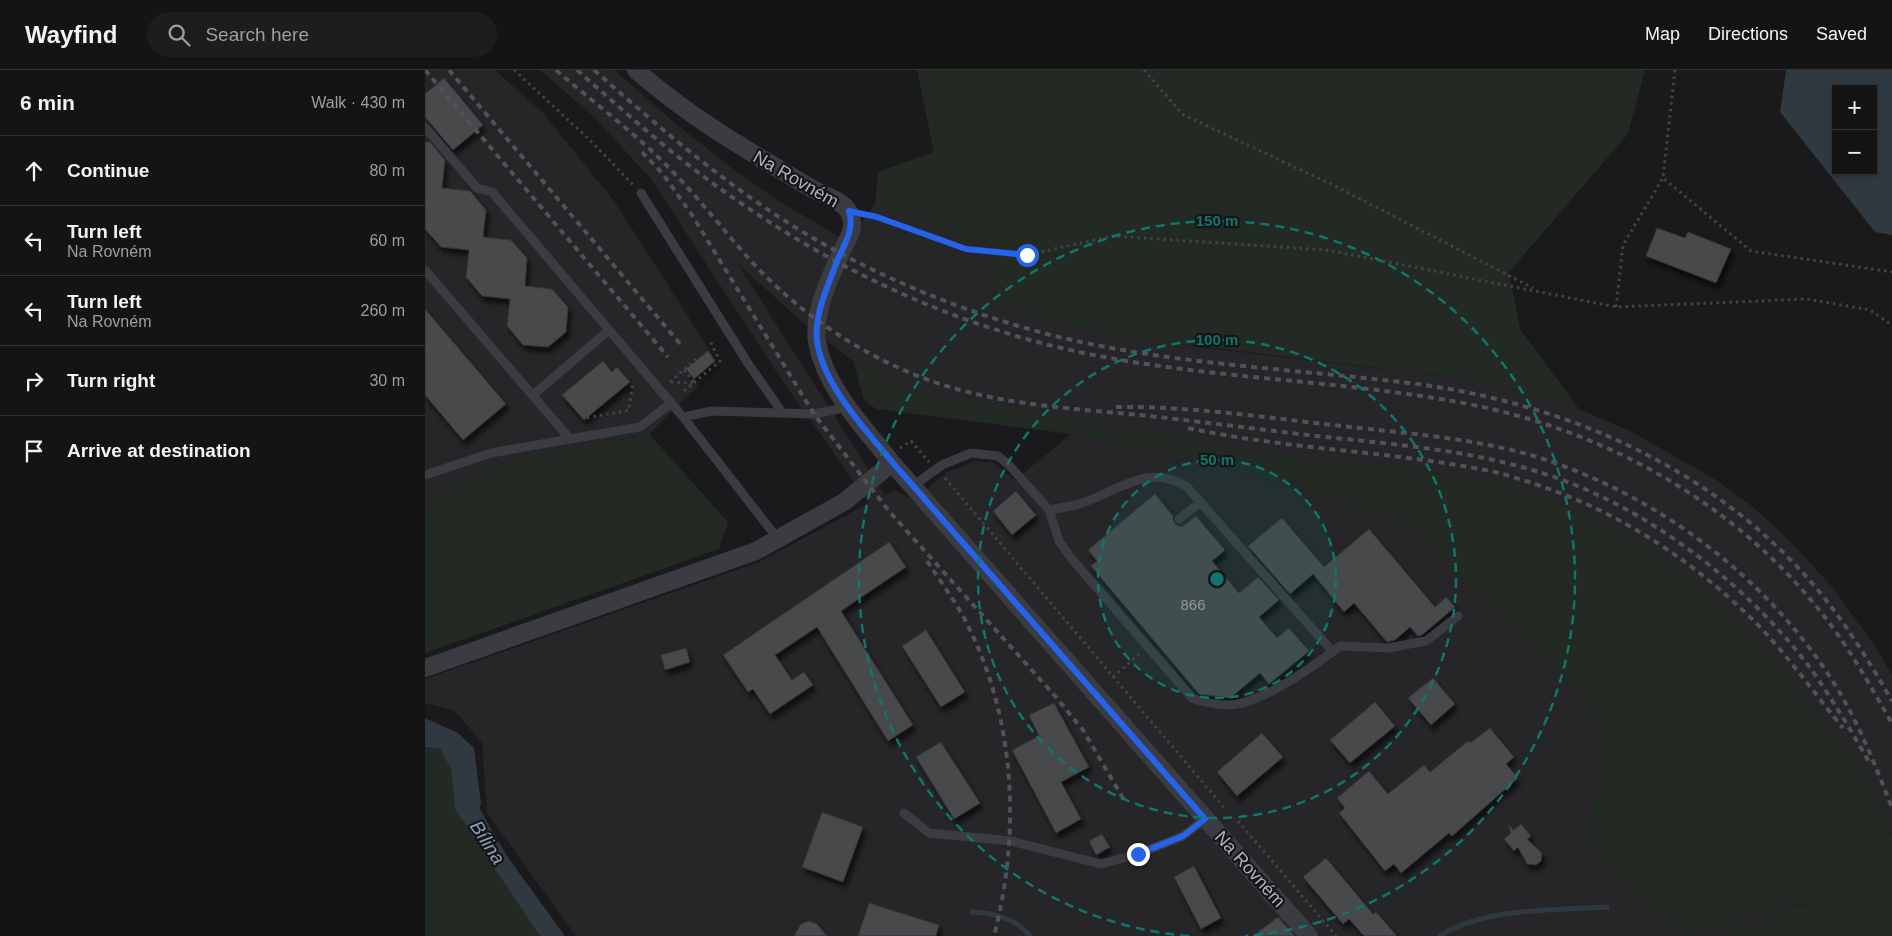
<!DOCTYPE html>
<meta charset="utf-8">
<style>
body{margin:0;font-family:Arial,sans-serif;background:#1d1d1e;color:#f1f3f6}
.controls{position:absolute;right:15px;top:15px;display:grid;overflow:hidden;border-radius:0px;box-shadow:0 1px 4px #0004}
.controls button{width:45px;height:45px;display:grid;place-items:center;padding:0;border:0;border-bottom:1px solid #333334;background:#141415;color:#f1f3f6;font:25px sans-serif}
.stop{position:absolute;width:15px;height:15px;margin:-11px;border:4px solid #2563eb;border-radius:50%;background:#fff}
.stop.end{background:#2563eb;border-color:#fff;box-shadow:0 1px 5px #0008}
.list{margin:0;padding:0;list-style:none}
h2{display:flex;justify-content:space-between;align-items:center;height:65px;margin:0;padding:0 20px;font-size:21px}
h2 small{font-size:16px;font-weight:400;color:#9d9ea0}
.list li{display:grid;grid-template-columns:32px 1fr auto;gap:15px;align-items:center;box-sizing:border-box;height:70px;padding:0 20px;border-top:1px solid #333334}
.list b{display:block;font-size:19px;white-space:nowrap}
.list p{margin:0;font-size:16px;white-space:nowrap;color:#9d9ea0}
.list em{font-size:16px;font-style:normal;color:#9d9ea0}
.icon{flex:none;width:28px;height:28px;fill:none;stroke:currentColor;stroke-width:2;stroke-linecap:round;stroke-linejoin:round}
.map{position:relative;flex:none;width:1467px;height:866px;overflow:hidden}
header{display:flex;align-items:center;gap:30px;box-sizing:border-box;height:70px;padding:0 25px;background:#141415;border-bottom:1px solid #333334}
header strong{font-size:24px}
nav{display:flex;gap:28px;margin-inline-start:auto;font-size:18px}
.search{width:350px;height:45px;background:#1d1d1e;display:flex;align-items:center;gap:12px;box-sizing:border-box;padding:0 18px;border-radius:28px;color:#9d9ea0;font-size:19px}
main{display:flex}
aside{flex:1;background:#141415}
.map>svg:first-child{display:block}
.built{fill:#262629}
.green{fill:#222a23}
.water{fill:#30393f;fill-rule:evenodd}
.lines{fill:none;stroke-linecap:round;stroke-linejoin:round}
.stream{stroke:#30393f;stroke-width:5}
.building{fill:#47484c;stroke:#343438;filter:url(#shadow)}
.path{stroke:#414347;stroke-width:3;stroke-dasharray:2.5 4;stroke-linecap:butt}
.service{stroke:#3b3c41;stroke-width:9}
.minor{stroke:#3b3c41;stroke-width:18}
.rail{stroke:#505257;stroke-width:4;stroke-dasharray:6 5;stroke-linecap:butt}
.route{stroke:#2563eb;stroke-width:6}
.ring{fill:none;stroke:#0f766e;stroke-width:2.5;stroke-dasharray:9 6}
.labels{text-anchor:middle;stroke-width:4.5;stroke-linejoin:round;paint-order:stroke}
.number-label{font-size:15px;fill:#94989e}
.street-label{font-size:18px;fill:#adb2ba;stroke:#151517}
.water-label{font-size:19px;font-style:italic;fill:#87a0b3;stroke:#151517}
.centre{fill:#0f766e;stroke:#151517;stroke-width:2.5}
.ring-label{font-size:15px;text-anchor:middle;font-weight:bold;fill:#0f766e;stroke:#151517;stroke-width:4.5;stroke-linejoin:round;paint-order:stroke}
</style>
<header>
<strong>Wayfind</strong>
<div class="search"><svg class="icon" aria-label="search" viewBox="0 0 24 24"><circle cx="10" cy="10" r="6"/><path d="M15 15l6 6"/></svg>Search here</div>
<nav><a>Map</a><a>Directions</a><a>Saved</a></nav>
</header>
<main>
<aside>
<h2>6 min<small>Walk · 430 m</small></h2>
<ul class="list">
<li><svg class="icon" aria-label="ahead" viewBox="0 0 24 24"><path d="M12 20V5M6 11l6-6 6 6"/></svg><div><b>Continue</b></div><em>80 m</em></li>
<li><svg class="icon" aria-label="left" viewBox="0 0 24 24"><path d="M17 20v-9H6M10 6l-5 5 5 5"/></svg><div><b>Turn left</b><p>Na Rovném</p></div><em>60 m</em></li>
<li><svg class="icon" aria-label="left" viewBox="0 0 24 24"><path d="M17 20v-9H6M10 6l-5 5 5 5"/></svg><div><b>Turn left</b><p>Na Rovném</p></div><em>260 m</em></li>
<li><svg class="icon" aria-label="right" viewBox="0 0 24 24"><path d="M7 20v-9h11M14 6l5 5-5 5"/></svg><div><b>Turn right</b></div><em>30 m</em></li>
<li><svg class="icon" aria-label="arrive" viewBox="0 0 24 24"><path d="M6 21V4h12l-3 4 3 4H6"/></svg><div><b>Arrive at destination</b></div></li>
</ul>
</aside>
<div class="map">
<svg width="1467" height="866" viewBox="0 0 1467 866">
<defs>
<filter id="shadow"><feDropShadow dx="3" dy="5.5" stdDeviation="2.5" flood-color="#0009"/></filter>
</defs>
<rect width="100%" height="100%" fill="#1a1a1c"/>
<!-- built -->
<path class="built" d="M 0,0 L 70,0 L 118,43 L 190,132 L 294,295 L 224,364 L 70,395 L 0,430 Z
M 115,0 L 189,0 L 251,54 L 312,102 L 355,132 L 422,171 L 450,134 L 566,174 L 637,254 L 773,277 L 1042,309 L 1099,322 L 1154,339 L 1205,361 L 1290,409 L 1328,437 L 1364,470 L 1409,519 L 1452,579 L 1467,605 L 1467,765 L 1454,732 L 1435,698 L 1322,560 L 1279,519 L 1229,482 L 1185,456 L 1138,435 L 1069,413 L 994,400 L 843,384 L 503,327 L 428,291 L 377,252 L 312,193 L 460,425 L 470,420 L 488,430 L 522,402 L 550,391 L 567,392 L 590,410 L 646,364 L 811,401 L 978,451 L 1152,619 L 1164,637 L 1174,674 L 1165,757 L 1259,866 L 1350,837 L 1415,831 L 1427,866 L 151,866 L 62,743 L 57,673 L 29,640 L 0,633 L 0,609 L 334,492 L 444,433 L 354,306 L 226,109 L 169,47 Z"/>
<!-- green -->
<path class="green" d="M 492,0 L 1220,0 L 1203,64 L 1084,202 L 1095,259 L 1154,339 L 1099,322 L 1042,309 L 701,267 L 637,254 L 570,234 L 566,174 L 450,134 L 453,102 L 509,82 Z
M 428,291 L 504,327 L 843,384 L 994,400 L 1069,413 L 1138,435 L 1185,456 L 1229,482 L 1279,519 L 1322,560 L 1412,667 L 1435,698 L 1454,732 L 1467,765 L 1467,866 L 1296,866 L 1389,833 L 1350,837 L 1259,866 L 1171,783 L 1165,757 L 1174,674 L 1164,637 L 1152,619 L 978,451 L 811,401 L 646,364 L 451,339 L 439,330 Z
M 224,364 L 303,452 L 294,479 L 0,583 L 0,430 L 70,395 Z
M 0,677 L 15,679 L 26,699 L 30,739 L 115,866 L 0,866 Z"/>
<!-- water -->
<path class="water" d="M 1361,0 L 1467,0 L 1467,165 L 1450,162 L 1355,42 ZM 1411,19 L 1448,19 L 1448,101 L 1411,101 Z
M 0,648 L 33,663 L 49,678 L 56,734 L 54,738 L 82,786 L 140,866 L 115,866 L 30,739 L 26,699 L 15,679 L 0,677 Z"/>
<g class="lines">
<!-- stream -->
<path class="stream" d="M 547,842 C 569,843 591,848 605,866
M 1015,866 C 1056,838 1132,840 1182,837"/>
</g>
<!-- building -->
<path class="building" d="M 19,8 L 58,55 L 28,80 L 0,47 L 0,24 Z
M 0,72 L 5,72 L 20,90 L 17,118 L 45,121 L 61,140 L 58,167 L 86,170 L 102,188 L 100,216 L 127,219 L 143,237 L 141,262 L 123,277 L 98,275 L 82,256 L 85,229 L 57,226 L 41,207 L 44,180 L 16,177 L 0,159 Z
M 1232,158 L 1260,168 L 1263,162 L 1306,179 L 1291,213 L 1221,186 Z
M 0,239 L 81,334 L 38,370 L 0,325 Z
M 283,281 L 290,291 L 269,309 L 261,299 Z
M 178,291 L 187,302 L 192,297 L 205,312 L 159,350 L 137,325 Z
M 591,421 L 611,445 L 587,465 L 568,441 Z
M 730,424 L 748,446 L 748,450 L 751,455 L 757,457 L 771,446 L 800,480 L 787,491 L 814,523 L 833,507 L 854,530 L 834,547 L 852,568 L 864,558 L 884,581 L 844,614 L 835,603 L 805,628 L 774,624 L 666,496 L 672,491 L 663,480 Z
M 857,448 L 899,497 L 944,459 L 1010,537 L 1021,527 L 1030,537 L 997,565 L 993,566 L 985,557 L 970,570 L 962,572 L 929,533 L 919,542 L 888,504 L 865,524 L 823,476 Z
M 464,472 L 481,497 L 416,541 L 488,655 L 463,671 L 392,557 L 350,585 L 367,610 L 379,602 L 388,615 L 345,644 L 328,619 L 323,622 L 298,585 Z
M 501,560 L 540,622 L 516,637 L 477,576 Z
M 261,578 L 265,592 L 240,600 L 236,585 Z
M 1008,608 L 1030,634 L 1006,655 L 983,628 Z
M 950,632 L 970,656 L 925,693 L 905,670 Z
M 629,633 L 664,697 L 636,712 L 656,749 L 631,763 L 587,680 L 614,666 L 604,645 Z
M 1065,658 L 1089,687 L 1081,694 L 1093,708 L 1027,766 L 1024,763 L 976,803 L 969,794 L 960,801 L 914,743 L 920,738 L 912,728 L 944,701 L 963,724 L 999,695 L 1005,702 L 1043,671 L 1045,673 Z
M 837,663 L 858,687 L 812,726 L 792,702 Z
M 516,672 L 555,733 L 529,749 L 491,687 Z
M 397,742 L 438,757 L 418,812 L 377,797 Z
M 1096,754 L 1106,766 L 1102,769 L 1117,783 L 1116,791 L 1111,795 L 1102,794 L 1093,777 L 1089,781 L 1079,769 L 1086,763 L 1083,755 L 1089,760 Z
M 677,764 L 685,777 L 671,785 L 664,771 Z
M 901,788 L 948,844 L 951,842 L 972,866 L 939,866 L 924,849 L 918,854 L 878,807 Z
M 769,796 L 796,848 L 776,859 L 749,807 Z
M 444,833 L 514,855 L 511,866 L 433,866 Z
M 853,847 L 870,866 L 828,866 Z
M 384,851 L 392,854 L 402,866 L 369,866 L 376,854 Z"/>
<g class="lines">
<!-- path -->
<path class="path" d="M 89,0 L 167,72 L 209,116
M 719,0 L 757,44 L 910,116 L 1108,218
M 1250,0 L 1238,108 L 1326,181 L 1467,202
M 441,145 L 541,179 L 602,185 L 688,166 L 902,180 L 1191,237 L 1382,229 L 1445,240 L 1467,255
M 1191,237 L 1198,175 L 1238,108
M 259,300 L 269,312
M 245,312 L 271,289
M 246,312 L 269,313
M 259,321 L 295,291 L 284,269
M 162,348 L 204,340 L 208,311
M 475,378 L 486,371 L 504,392
M 520,408 L 801,740
M 688,607 L 714,584
M 813,751 L 911,866"/>
<!-- service -->
<path class="service" d="M 0,57 L 52,118 L 67,122 L 258,347 L 353,469
M 216,123 L 324,295 L 357,342
M 0,200 L 145,369 L 215,357 L 246,333
M 108,325 L 184,260
M 258,347 L 287,341 L 389,344 L 423,337
M 0,405 L 66,383 L 145,369
M 488,416 L 517,395 L 546,383 L 573,386 L 585,396 L 624,440 L 634,471 L 646,488 L 768,629 C 779,632 790,635 802,635 C 836,635 889,596 915,576 L 963,578 L 1001,571 L 1033,546
M 624,440 C 633,438 642,437 651,435 C 690,424 722,391 762,417 L 907,581
M 754,449 L 776,432
M 479,743 L 504,763 L 586,771 L 676,794 L 713,784 L 758,766 L 780,749"/>
<!-- minor -->
<path class="minor" d="M 211,0 C 264,47 325,82 386,118 C 398,125 418,130 424,142 C 427,147 428,155 426,161 C 423,171 416,181 412,192 C 402,214 388,246 392,272 C 400,318 439,357 467,393 L 884,866
M 0,598 L 331,481 L 419,432 L 467,393"/>
<!-- rail -->
<path class="rail" d="M 0,0 L 243,287
M 24,0 L 256,275
M 131,0 C 170,34 213,65 249,103 C 276,131 300,162 326,191 C 372,241 430,281 493,306 C 563,334 641,338 715,345 C 780,352 845,361 910,368 C 988,376 1066,383 1140,411 C 1233,446 1326,519 1386,599 C 1407,629 1426,660 1444,692
M 152,0 C 200,42 248,86 300,122 C 399,193 513,248 632,277 C 761,308 896,308 1027,331 C 1179,357 1320,436 1411,562 C 1432,591 1449,623 1467,653
M 169,0 C 226,50 282,99 345,141 C 429,198 536,243 634,267 C 751,295 873,299 992,314 C 1149,335 1301,404 1401,530 C 1426,562 1447,596 1467,631
M 217,82 L 238,104 L 267,145 L 389,344 L 463,440 L 630,626 L 658,660 L 699,730
M 691,337 C 763,336 836,347 908,355 C 975,363 1044,367 1109,386 C 1232,424 1344,508 1412,618 C 1435,656 1451,697 1467,738
M 763,358 C 865,380 969,381 1070,402 C 1083,405 1097,410 1110,414 C 1194,442 1266,489 1329,551 C 1361,583 1389,623 1418,658
M 502,491 C 517,514 535,537 546,562 C 591,656 595,766 569,866"/>
</g>
<g class="lines">
<!-- route -->
<path class="route" d="M 602,185 L 541,179 L 452,147 L 424,141 C 430,162 418,175 411,194 C 402,218 389,246 392,271 C 398,315 440,359 468,393 L 780,749 L 758,766 L 713,784"/>
</g>
<!-- distance rings -->
<circle cx="792" cy="509" r="119" fill="#0f766e" fill-opacity=".12"/>
<g class="ring">
<circle cx="792" cy="509" r="119"/>
<circle cx="792" cy="509" r="239"/>
<path d="M764 866A358 358 0 1 1 820 866"/>
</g>
<g class="labels">
<!-- number labels -->
<g class="number-label">
<text x="768" y="540">866</text>
</g>
<!-- street labels -->
<g class="street-label">
<text transform="translate(371 109) rotate(30)" y="6">Na Rovném</text>
<text transform="translate(825 799) rotate(48)" y="6">Na Rovném</text>
</g>
<!-- water labels -->
<g class="water-label">
<text transform="translate(63 772) rotate(57)" y="7">Bílina</text>
</g>
</g>
<circle cx="792" cy="509" r="8" class="centre"/>
<g class="ring-label">
<text x="792" y="156">150 m</text>
<text x="792" y="275">100 m</text>
<text x="792" y="395">50 m</text>
</g>
</svg>
<div class="controls">
<button>+</button>
<button>−</button>
</div>
<div class="stop" style="left:602px;top:185px"></div>
<div class="stop end" style="left:713px;top:784px"></div>
</div>
</main>
